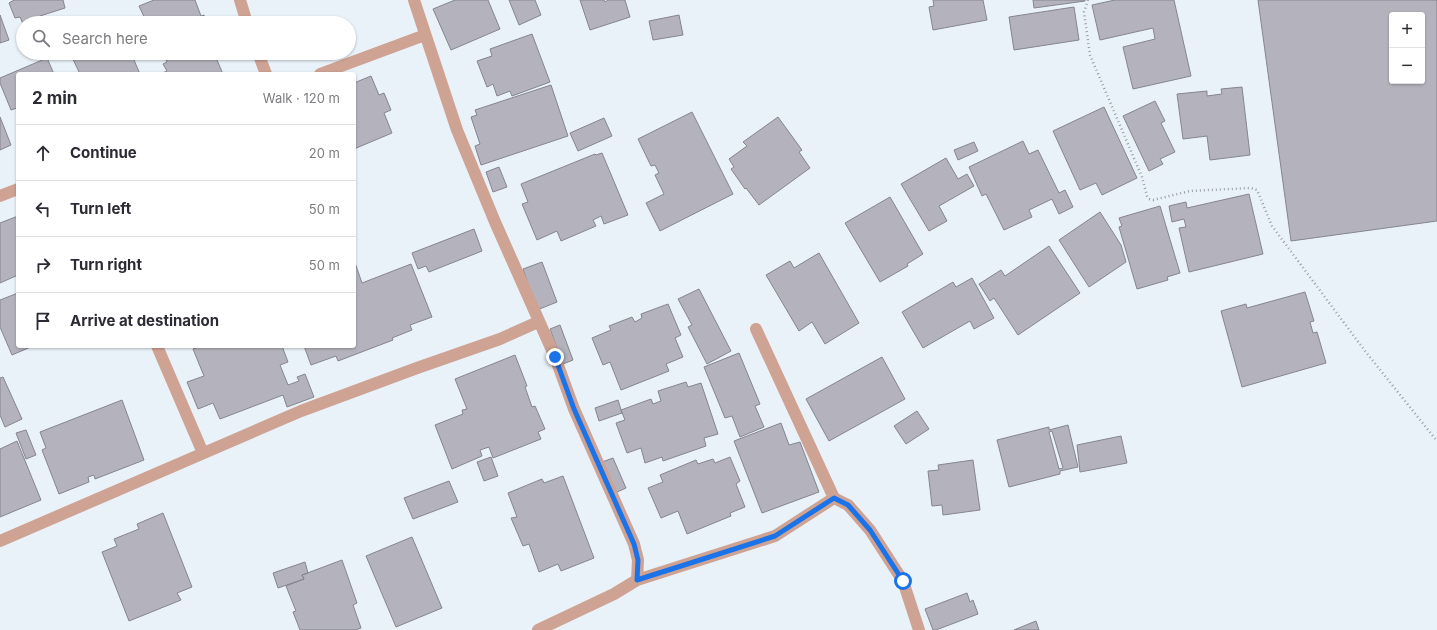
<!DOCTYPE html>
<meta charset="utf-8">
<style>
body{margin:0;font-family:Inter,sans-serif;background:#f2f2f3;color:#2b2b33}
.controls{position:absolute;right:12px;top:12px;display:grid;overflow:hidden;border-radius:4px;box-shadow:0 1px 3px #0004}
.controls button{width:36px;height:36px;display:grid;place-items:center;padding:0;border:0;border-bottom:1px solid #e1e1e2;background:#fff;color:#2b2b33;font:20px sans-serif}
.stop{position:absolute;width:12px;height:12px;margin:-9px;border:3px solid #1a73e8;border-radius:50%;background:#fff}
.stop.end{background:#1a73e8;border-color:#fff;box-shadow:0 1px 4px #0008}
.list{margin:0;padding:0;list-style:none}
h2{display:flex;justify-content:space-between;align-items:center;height:52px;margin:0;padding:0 16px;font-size:17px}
h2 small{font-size:13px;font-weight:400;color:#7c7c81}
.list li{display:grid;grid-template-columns:26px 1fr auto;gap:12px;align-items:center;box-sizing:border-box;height:56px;padding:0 16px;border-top:1px solid #e1e1e2}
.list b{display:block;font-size:15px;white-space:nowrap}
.list em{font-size:13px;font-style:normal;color:#7c7c81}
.icon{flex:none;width:22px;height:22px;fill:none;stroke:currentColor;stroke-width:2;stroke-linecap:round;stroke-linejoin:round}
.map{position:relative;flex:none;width:1437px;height:630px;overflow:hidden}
.search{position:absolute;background:#fff;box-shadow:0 1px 3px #0004;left:16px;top:16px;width:340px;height:44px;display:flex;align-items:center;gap:10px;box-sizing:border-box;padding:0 14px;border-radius:22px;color:#7c7c81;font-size:15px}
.panel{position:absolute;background:#fff;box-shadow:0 1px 3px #0004;left:16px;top:72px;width:340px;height:276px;border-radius:4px}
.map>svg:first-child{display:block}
.building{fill:#b4b3bd;stroke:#85858f;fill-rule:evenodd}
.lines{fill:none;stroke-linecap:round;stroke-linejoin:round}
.path{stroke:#989ea4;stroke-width:2.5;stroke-dasharray:1 3;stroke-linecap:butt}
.street{stroke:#cfa393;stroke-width:12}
.route{stroke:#1a73e8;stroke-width:5}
</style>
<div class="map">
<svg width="1437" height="630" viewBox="0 0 1437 630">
<rect width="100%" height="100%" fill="#e9f1f9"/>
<!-- building -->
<path class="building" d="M 14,0 L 63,0 L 65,8 L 40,16 L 42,23 L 23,23 L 23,24 L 20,17 L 15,18 L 9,3 Z
M 154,0 L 195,0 L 201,16 L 204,15 L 207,23 L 140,23 L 146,21 L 139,6 Z
M 455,0 L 488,0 L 500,29 L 451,50 L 433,9 Z
M 509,0 L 535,0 L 541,15 L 519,25 Z
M 580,0 L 604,0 L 605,2 L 608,0 L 625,0 L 630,17 L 590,30 Z
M 933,0 L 983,0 L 987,20 L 933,30 L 929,7 L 934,6 Z
M 1033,0 L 1085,0 L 1085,1 L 1034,8 Z
M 1115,0 L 1174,0 L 1191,76 L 1133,89 L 1123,47 L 1155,39 L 1153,28 L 1100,40 L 1092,5 Z
M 1258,0 L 1437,0 L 1437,221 L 1291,241 ZM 1392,15 L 1422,15 L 1422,81 L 1392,81 Z
M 1074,7 L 1079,40 L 1014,50 L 1009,17 Z
M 0,15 L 9,40 L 0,43 Z
M 679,15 L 683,35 L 653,40 L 649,21 Z
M 532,34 L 550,82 L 512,96 L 510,91 L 497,96 L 493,84 L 487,87 L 477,61 L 492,56 L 490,49 Z
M 70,53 L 131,53 L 140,74 L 80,74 Z
M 163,53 L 197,53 L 200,59 L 214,53 L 223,74 L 160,74 L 167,71 L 163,64 L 167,62 Z
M 47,58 L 54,74 L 18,74 L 18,112 L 17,108 L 11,110 L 0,83 L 0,78 Z
M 371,76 L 379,95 L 384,93 L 391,110 L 384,113 L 392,133 L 354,149 L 354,83 Z
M 551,85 L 568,136 L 481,165 L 475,146 L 480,144 L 471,117 L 477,115 L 475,110 Z
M 1242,87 L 1250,155 L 1210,160 L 1207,136 L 1183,139 L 1177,94 L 1207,91 L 1207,96 L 1222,94 L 1221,89 Z
M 1155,101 L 1165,121 L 1161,123 L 1175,152 L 1160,159 L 1163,164 L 1149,171 L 1123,116 Z
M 1104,107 L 1137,178 L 1102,195 L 1096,183 L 1080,190 L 1053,131 Z
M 692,112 L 733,194 L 660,231 L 646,203 L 664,194 L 655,175 L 659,173 L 655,165 L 651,166 L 638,139 Z
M 0,117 L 11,145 L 0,150 Z
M 778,117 L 802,150 L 799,152 L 810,168 L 759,205 L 746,188 L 745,189 L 731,169 L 734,167 L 729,159 L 747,146 L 743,142 Z
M 604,118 L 612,136 L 578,151 L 570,133 Z
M 1023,141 L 1029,154 L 1038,150 L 1059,193 L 1065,190 L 1073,207 L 1059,214 L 1052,199 L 1029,210 L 1032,217 L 1004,230 L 986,194 L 982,196 L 969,167 Z
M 974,142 L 978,151 L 958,160 L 954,150 Z
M 602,153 L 628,215 L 604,224 L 601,216 L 593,220 L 596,226 L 561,241 L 557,231 L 537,240 L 522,204 L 528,202 L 521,184 L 595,154 L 596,155 Z
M 946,158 L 958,179 L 967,174 L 974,186 L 939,206 L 947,221 L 929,231 L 901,184 Z
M 499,167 L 507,187 L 493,192 L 486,172 Z
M 1249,194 L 1263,254 L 1189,272 L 1179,228 L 1186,227 L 1184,219 L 1172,222 L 1169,206 L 1186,202 L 1187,208 Z
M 890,197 L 923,254 L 907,264 L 908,266 L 880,282 L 845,223 Z
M 1160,206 L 1180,273 L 1167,277 L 1168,280 L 1137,289 L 1119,227 L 1122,226 L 1119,218 Z
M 1100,212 L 1121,245 L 1126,262 L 1089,287 L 1059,240 Z
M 18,216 L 18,275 L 0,283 L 0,223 Z
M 474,229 L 482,251 L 429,272 L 426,266 L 418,269 L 412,253 Z
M 1049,246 L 1080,293 L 1018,335 L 994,298 L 990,301 L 979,284 L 1001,270 L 1005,276 Z
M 819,253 L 859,323 L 825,344 L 812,322 L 799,331 L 766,275 L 790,261 L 794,268 Z
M 354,260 L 362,283 L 411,264 L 432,317 L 410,325 L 412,330 L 392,338 L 393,340 L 338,361 L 336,356 L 311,365 L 304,346 L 354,346 Z
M 542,262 L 557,302 L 537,310 L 523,269 Z
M 972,278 L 994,318 L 974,329 L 970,321 L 923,348 L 902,312 L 953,282 L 956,287 Z
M 699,289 L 731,351 L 707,364 L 688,327 L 692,325 L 678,299 Z
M 1305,292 L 1314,321 L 1310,322 L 1313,333 L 1317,332 L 1326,363 L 1242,387 L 1221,311 L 1246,304 L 1247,308 Z
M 18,293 L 18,346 L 33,346 L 12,355 L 0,327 L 0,300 Z
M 668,304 L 681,335 L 675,338 L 683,357 L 666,364 L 669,371 L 621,390 L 610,362 L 603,365 L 592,338 L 611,330 L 609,326 L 632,317 L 635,322 L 642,318 L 641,314 Z
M 560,325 L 573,360 L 563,364 L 550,329 Z
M 202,346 L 282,346 L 288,362 L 280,365 L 288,385 L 299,381 L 297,377 L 305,374 L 314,397 L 287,407 L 283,395 L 220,419 L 213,403 L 198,409 L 187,382 L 204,376 L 193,349 Z
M 739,353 L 760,404 L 755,406 L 764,427 L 740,437 L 732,416 L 725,418 L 704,367 Z
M 515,355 L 527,386 L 525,387 L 532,407 L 535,406 L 545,429 L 538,432 L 541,439 L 493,458 L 489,447 L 480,450 L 482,456 L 452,469 L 435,425 L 463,414 L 462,410 L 467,409 L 455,379 Z
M 882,357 L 905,399 L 829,441 L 806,399 Z
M 3,377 L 22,419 L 5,427 L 0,415 L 0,378 Z
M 686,382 L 688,387 L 701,383 L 718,434 L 704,438 L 706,446 L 663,461 L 662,457 L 645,463 L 641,448 L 627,453 L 616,423 L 625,420 L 621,410 L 651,399 L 653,404 L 661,401 L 658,391 Z
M 122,400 L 144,460 L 95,479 L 94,475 L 88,477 L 89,482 L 59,494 L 42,450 L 46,448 L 40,432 Z
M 618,400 L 622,413 L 599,421 L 595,408 Z
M 917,411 L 929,429 L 906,444 L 894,426 Z
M 781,423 L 789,445 L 800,442 L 819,492 L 762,513 L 734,441 Z
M 1068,425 L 1078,467 L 1060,471 L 1060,474 L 1009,487 L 997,440 L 1049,427 L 1049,430 ZM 1052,431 L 1063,468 L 1059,469 L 1049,432 Z
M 26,430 L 36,455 L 26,459 L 16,433 Z
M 1121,436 L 1127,463 L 1080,472 L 1077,445 Z
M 17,441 L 41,500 L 0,517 L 0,449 Z
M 491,457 L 498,476 L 484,481 L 477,462 Z
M 730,457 L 740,481 L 736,484 L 745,507 L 730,513 L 731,516 L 687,534 L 678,511 L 661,518 L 648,488 L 663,482 L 660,475 L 696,460 L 698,464 L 713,459 L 715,463 Z
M 613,458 L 626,488 L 615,493 L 602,462 Z
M 973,460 L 980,510 L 943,515 L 942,505 L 932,506 L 928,471 L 939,470 L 938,465 Z
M 563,476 L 594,558 L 561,571 L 558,564 L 539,572 L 529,544 L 523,546 L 511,518 L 517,517 L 508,493 L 542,479 L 544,483 Z
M 449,481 L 458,502 L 413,519 L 404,498 Z
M 163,513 L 192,587 L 177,593 L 181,600 L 129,621 L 102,552 L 117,546 L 114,539 L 139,529 L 137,524 Z
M 412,537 L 442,608 L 396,627 L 366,556 Z
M 342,560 L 357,603 L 353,605 L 361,628 L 356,630 L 300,630 L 293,612 L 296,611 L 286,586 L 304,579 L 302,575 Z
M 305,562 L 308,573 L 302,575 L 304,579 L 278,588 L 273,573 Z
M 967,593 L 970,602 L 973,600 L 978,614 L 936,630 L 933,630 L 925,609 Z
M 1036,621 L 1039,630 L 1014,630 Z"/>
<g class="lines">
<!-- path -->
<path class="path" d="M 1088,0 L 1084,12 L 1090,55 L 1142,177 L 1147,196 L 1149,199 L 1153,200 L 1190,191 L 1251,188 L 1257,190 L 1272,226 L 1365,351 L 1437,441"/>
<!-- street -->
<path class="street" d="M 240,0 L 247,23
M 414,0 L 457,130 L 495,222 L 555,357 L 574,409 L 634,544 L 638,560 L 637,580 L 614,594 L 538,630
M 258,53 L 266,74
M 320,74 L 425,35
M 0,196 L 18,189
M 756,329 L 834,498 L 848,505 L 870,530 L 903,581 L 919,630
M 157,346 L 203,453
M 0,541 L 301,411 L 417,368 L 500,339 L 538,322
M 637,580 L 775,536 L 834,498"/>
</g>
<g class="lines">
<!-- route -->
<path class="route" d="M 555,357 L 574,409 L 634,544 L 638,560 L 637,580 L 775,536 L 834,498 L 848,505 L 870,530 L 903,581"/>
</g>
</svg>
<div class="controls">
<button>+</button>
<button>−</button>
</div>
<div class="stop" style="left:903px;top:581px"></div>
<div class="stop end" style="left:555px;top:357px"></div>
<div class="search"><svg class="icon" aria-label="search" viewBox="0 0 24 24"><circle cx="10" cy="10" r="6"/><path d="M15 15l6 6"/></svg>Search here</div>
<section class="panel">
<h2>2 min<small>Walk · 120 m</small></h2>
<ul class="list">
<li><svg class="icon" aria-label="ahead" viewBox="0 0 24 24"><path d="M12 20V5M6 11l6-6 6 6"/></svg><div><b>Continue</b></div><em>20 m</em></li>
<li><svg class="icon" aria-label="left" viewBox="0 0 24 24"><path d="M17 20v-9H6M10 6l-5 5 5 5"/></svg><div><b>Turn left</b></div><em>50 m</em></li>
<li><svg class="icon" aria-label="right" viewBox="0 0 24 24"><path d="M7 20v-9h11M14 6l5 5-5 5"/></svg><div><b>Turn right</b></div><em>50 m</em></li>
<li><svg class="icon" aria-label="arrive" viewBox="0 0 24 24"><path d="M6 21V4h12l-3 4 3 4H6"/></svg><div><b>Arrive at destination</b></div></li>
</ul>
</section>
</div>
